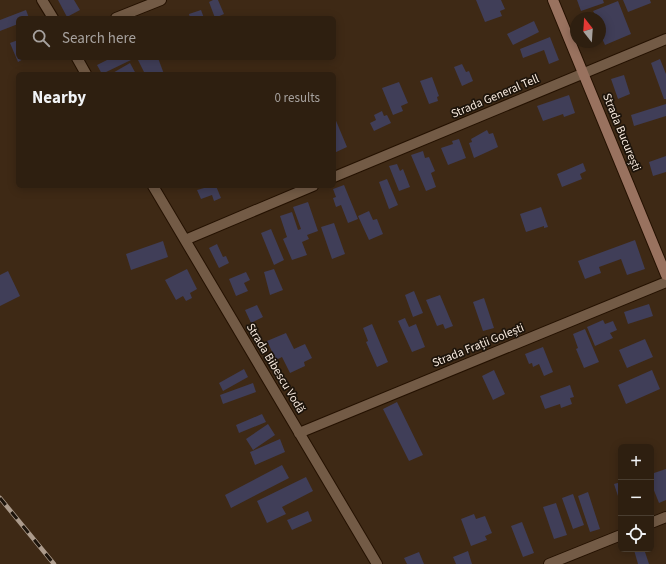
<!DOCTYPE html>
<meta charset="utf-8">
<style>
body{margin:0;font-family:"Source Sans 3",sans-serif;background:#3a2c1e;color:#f1f3f6}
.controls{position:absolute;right:12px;bottom:12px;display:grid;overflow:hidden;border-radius:6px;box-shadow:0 2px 10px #0003}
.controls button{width:36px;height:36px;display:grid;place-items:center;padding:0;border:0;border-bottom:1px solid #493d30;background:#2e1f10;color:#f1f3f6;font:20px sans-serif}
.compass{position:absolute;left:570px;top:12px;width:36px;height:36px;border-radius:50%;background:#2e1f10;box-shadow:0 2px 10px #0003;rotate:343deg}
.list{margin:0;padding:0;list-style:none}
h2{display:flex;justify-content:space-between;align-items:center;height:52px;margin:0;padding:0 16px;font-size:17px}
h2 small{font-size:13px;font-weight:400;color:#a7a29f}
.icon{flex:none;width:22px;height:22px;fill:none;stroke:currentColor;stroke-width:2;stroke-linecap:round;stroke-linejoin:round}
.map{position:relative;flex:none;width:666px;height:564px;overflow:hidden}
.search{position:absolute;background:#2e1f10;box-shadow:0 2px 10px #0003;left:16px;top:16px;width:320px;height:44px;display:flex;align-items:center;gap:10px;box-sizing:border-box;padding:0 14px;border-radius:6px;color:#a7a29f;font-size:15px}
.panel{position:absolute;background:#2e1f10;box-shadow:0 2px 10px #0003;left:16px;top:72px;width:320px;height:116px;border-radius:6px}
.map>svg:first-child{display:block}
.building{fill:#403e58}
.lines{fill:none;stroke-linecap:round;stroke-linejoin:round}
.street-casing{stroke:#241101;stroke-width:12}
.secondary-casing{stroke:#241101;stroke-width:12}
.street{stroke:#735b46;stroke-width:10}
.secondary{stroke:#99725f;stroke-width:10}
.rail-casing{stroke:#ac9b8c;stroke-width:4.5}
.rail{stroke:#1d140b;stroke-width:3;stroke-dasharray:9;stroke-linecap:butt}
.labels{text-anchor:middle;stroke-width:3.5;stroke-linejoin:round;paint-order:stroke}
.street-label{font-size:12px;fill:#f7e9dd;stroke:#1d140b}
</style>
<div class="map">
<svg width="666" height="564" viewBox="0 0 666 564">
<rect width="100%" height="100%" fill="#3e2915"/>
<!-- building -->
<path class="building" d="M 58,0 L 74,0 L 80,10 L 67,17 Z
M 213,0 L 218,0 L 224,14 L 215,18 L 209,2 Z
M 476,0 L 501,0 L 505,9 L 500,11 L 502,16 L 485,22 Z
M 577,0 L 603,0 L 604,3 L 581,11 Z
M 623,0 L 650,0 L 651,3 L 628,12 Z
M 618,1 L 631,34 L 605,45 L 600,34 L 600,18 L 592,18 L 596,16 L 593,11 Z
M 26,10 L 29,18 L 18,18 L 18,24 L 0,31 L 0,20 Z
M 201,10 L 204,18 L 190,18 L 189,14 Z
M 534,21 L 539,32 L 513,45 L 507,34 Z
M 550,37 L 559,60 L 549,64 L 544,50 L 523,58 L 520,49 Z
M 18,40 L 18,58 L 25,58 L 18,62 L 10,43 Z
M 111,58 L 130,58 L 131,60 L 102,74 L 97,65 Z
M 137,58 L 158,58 L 164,74 L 145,74 Z
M 660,59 L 666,74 L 666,99 L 664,99 L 651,63 Z
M 130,63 L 136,74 L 111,74 Z
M 462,64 L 466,72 L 469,71 L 473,81 L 462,86 L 454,67 Z
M 624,75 L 630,94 L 618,99 L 611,79 Z
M 432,77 L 439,96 L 437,97 L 438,101 L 429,104 L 420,81 Z
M 399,82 L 408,103 L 401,106 L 403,111 L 393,115 L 382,88 Z
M 569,95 L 575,113 L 564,117 L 563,114 L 543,121 L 537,106 Z
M 666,104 L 666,116 L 634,126 L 631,115 Z
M 382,111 L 384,116 L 387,115 L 391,123 L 374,131 L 370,123 L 376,120 L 374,115 Z
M 334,116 L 347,147 L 334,153 Z
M 487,130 L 489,134 L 493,133 L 498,147 L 474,158 L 469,143 L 472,142 L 471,139 Z
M 459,139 L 466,158 L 448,165 L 441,148 L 453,144 L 452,141 Z
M 423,151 L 425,158 L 429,157 L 435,171 L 431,173 L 436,187 L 426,191 L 411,155 Z
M 666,156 L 666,172 L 653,176 L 649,162 Z
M 583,163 L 586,171 L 580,174 L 582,179 L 562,187 L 557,174 Z
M 397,164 L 400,171 L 403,169 L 410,187 L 399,191 L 389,166 Z
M 387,179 L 398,205 L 389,209 L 379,182 Z
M 344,185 L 358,219 L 348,223 L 341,205 L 336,207 L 333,198 L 336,197 L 333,189 Z
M 203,186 L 216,186 L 221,198 L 214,201 L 212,195 L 201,199 L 197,190 L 204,188 Z
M 308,202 L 318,231 L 307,235 L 309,239 L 302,242 L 307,255 L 292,260 L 283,239 L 287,237 L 280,216 L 292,212 L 298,230 L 301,229 L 293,207 Z
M 541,207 L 548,227 L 544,228 L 544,226 L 526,232 L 520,214 Z
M 369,211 L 373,220 L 377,219 L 383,234 L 369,240 L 358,216 Z
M 334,223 L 345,254 L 332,259 L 321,227 Z
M 271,229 L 284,260 L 274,265 L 261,233 Z
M 635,240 L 645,269 L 627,275 L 621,259 L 599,267 L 601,273 L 585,279 L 578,261 Z
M 163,241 L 168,257 L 131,270 L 126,254 Z
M 217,244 L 223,257 L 226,256 L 229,263 L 219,268 L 209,248 Z
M 187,269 L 197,289 L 190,293 L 192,298 L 186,301 L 183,296 L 176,300 L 165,280 Z
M 274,269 L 283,290 L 270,295 L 264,272 Z
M 8,271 L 20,296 L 0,306 L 0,275 Z
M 246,272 L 250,280 L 244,283 L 248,291 L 236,296 L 229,279 Z
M 414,291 L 423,313 L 413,317 L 405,295 Z
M 440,295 L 453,326 L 445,329 L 443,324 L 437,326 L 426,300 Z
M 484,298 L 494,328 L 483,331 L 473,302 Z
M 649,304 L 653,316 L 628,324 L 624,312 Z
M 257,305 L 263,317 L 251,323 L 245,310 Z
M 405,318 L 409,327 L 416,324 L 425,347 L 412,352 L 398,321 Z
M 603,320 L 605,324 L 613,321 L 617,330 L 610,333 L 613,338 L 595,346 L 587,327 Z
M 372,324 L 388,362 L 377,367 L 366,342 L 368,341 L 363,328 Z
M 585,329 L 599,362 L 584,368 L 576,349 L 578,348 L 573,334 Z
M 286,333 L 294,349 L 305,344 L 312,358 L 304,362 L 305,366 L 290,373 L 282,357 L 276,360 L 267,341 Z
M 645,339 L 653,357 L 627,368 L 619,350 Z
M 543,347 L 553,372 L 544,376 L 539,364 L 533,367 L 532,363 L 529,364 L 525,354 Z
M 244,369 L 248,377 L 223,391 L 219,383 Z
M 494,370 L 505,394 L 493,400 L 482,376 Z
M 652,370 L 660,389 L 626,404 L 618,385 Z
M 253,383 L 256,392 L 223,404 L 220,395 Z
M 570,385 L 574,397 L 570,398 L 572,404 L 561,408 L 560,404 L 545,409 L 540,396 Z
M 397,402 L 423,455 L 409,461 L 383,409 Z
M 262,414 L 266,422 L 239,433 L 236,425 Z
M 268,424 L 275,435 L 253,450 L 246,439 Z
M 280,439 L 285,452 L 255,465 L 250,452 Z
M 282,465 L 289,478 L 231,508 L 225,495 Z
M 666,469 L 666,500 L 659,503 L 651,483 L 651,472 L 654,473 Z
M 306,477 L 313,491 L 282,507 L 286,514 L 267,523 L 257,501 Z
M 621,482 L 621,501 L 620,502 L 614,484 Z
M 588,492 L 600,529 L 590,532 L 578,496 Z
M 573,494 L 584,525 L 573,529 L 562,498 Z
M 556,503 L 567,535 L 554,539 L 543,507 Z
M 308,511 L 312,521 L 292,530 L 287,520 Z
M 474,514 L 476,519 L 485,516 L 492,533 L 485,536 L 487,540 L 471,546 L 461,519 Z
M 522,522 L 534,553 L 523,557 L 511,526 Z
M 637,549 L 644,549 L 649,564 L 638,564 L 634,550 Z
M 468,551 L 472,564 L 456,564 L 453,557 Z
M 419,552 L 424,564 L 407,564 L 404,558 Z"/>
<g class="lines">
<!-- street casing -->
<g class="street-casing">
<path id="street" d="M 42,0 L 53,18
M 116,18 L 161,0
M 77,58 L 86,74
M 334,177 L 666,39
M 153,186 L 377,564
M 185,240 L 313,186
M 299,433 L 666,282
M 651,523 L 666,517
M 549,564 L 621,535"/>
</g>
<!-- secondary casing -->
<g class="secondary-casing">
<path id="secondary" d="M 553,0 L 666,275"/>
</g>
<!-- street -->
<use href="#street" class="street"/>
<!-- secondary -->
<use href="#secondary" class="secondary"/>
<!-- rail casing -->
<g class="rail-casing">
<path id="rail" d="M 0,498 L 54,564"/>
</g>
<!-- rail -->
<use href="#rail" class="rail"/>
</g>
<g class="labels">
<!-- street labels -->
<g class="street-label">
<text transform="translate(495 96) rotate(-23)" y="4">Strada General Tell</text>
<text transform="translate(622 132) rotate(68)" y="4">Strada București</text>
<text transform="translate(478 345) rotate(-22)" y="4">Strada Frații Golești</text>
<text transform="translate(276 368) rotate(59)" y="4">Strada Bibescu Vodă</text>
</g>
</g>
</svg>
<div class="controls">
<button>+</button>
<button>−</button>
<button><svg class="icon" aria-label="locate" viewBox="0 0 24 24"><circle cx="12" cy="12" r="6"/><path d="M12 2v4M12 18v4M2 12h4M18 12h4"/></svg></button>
</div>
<svg class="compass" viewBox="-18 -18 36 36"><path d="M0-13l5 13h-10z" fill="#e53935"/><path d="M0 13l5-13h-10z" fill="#a7a29f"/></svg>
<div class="search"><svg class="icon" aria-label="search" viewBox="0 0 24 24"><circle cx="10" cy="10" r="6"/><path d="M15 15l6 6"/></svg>Search here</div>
<section class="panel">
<h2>Nearby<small>0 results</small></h2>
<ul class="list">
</ul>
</section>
</div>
